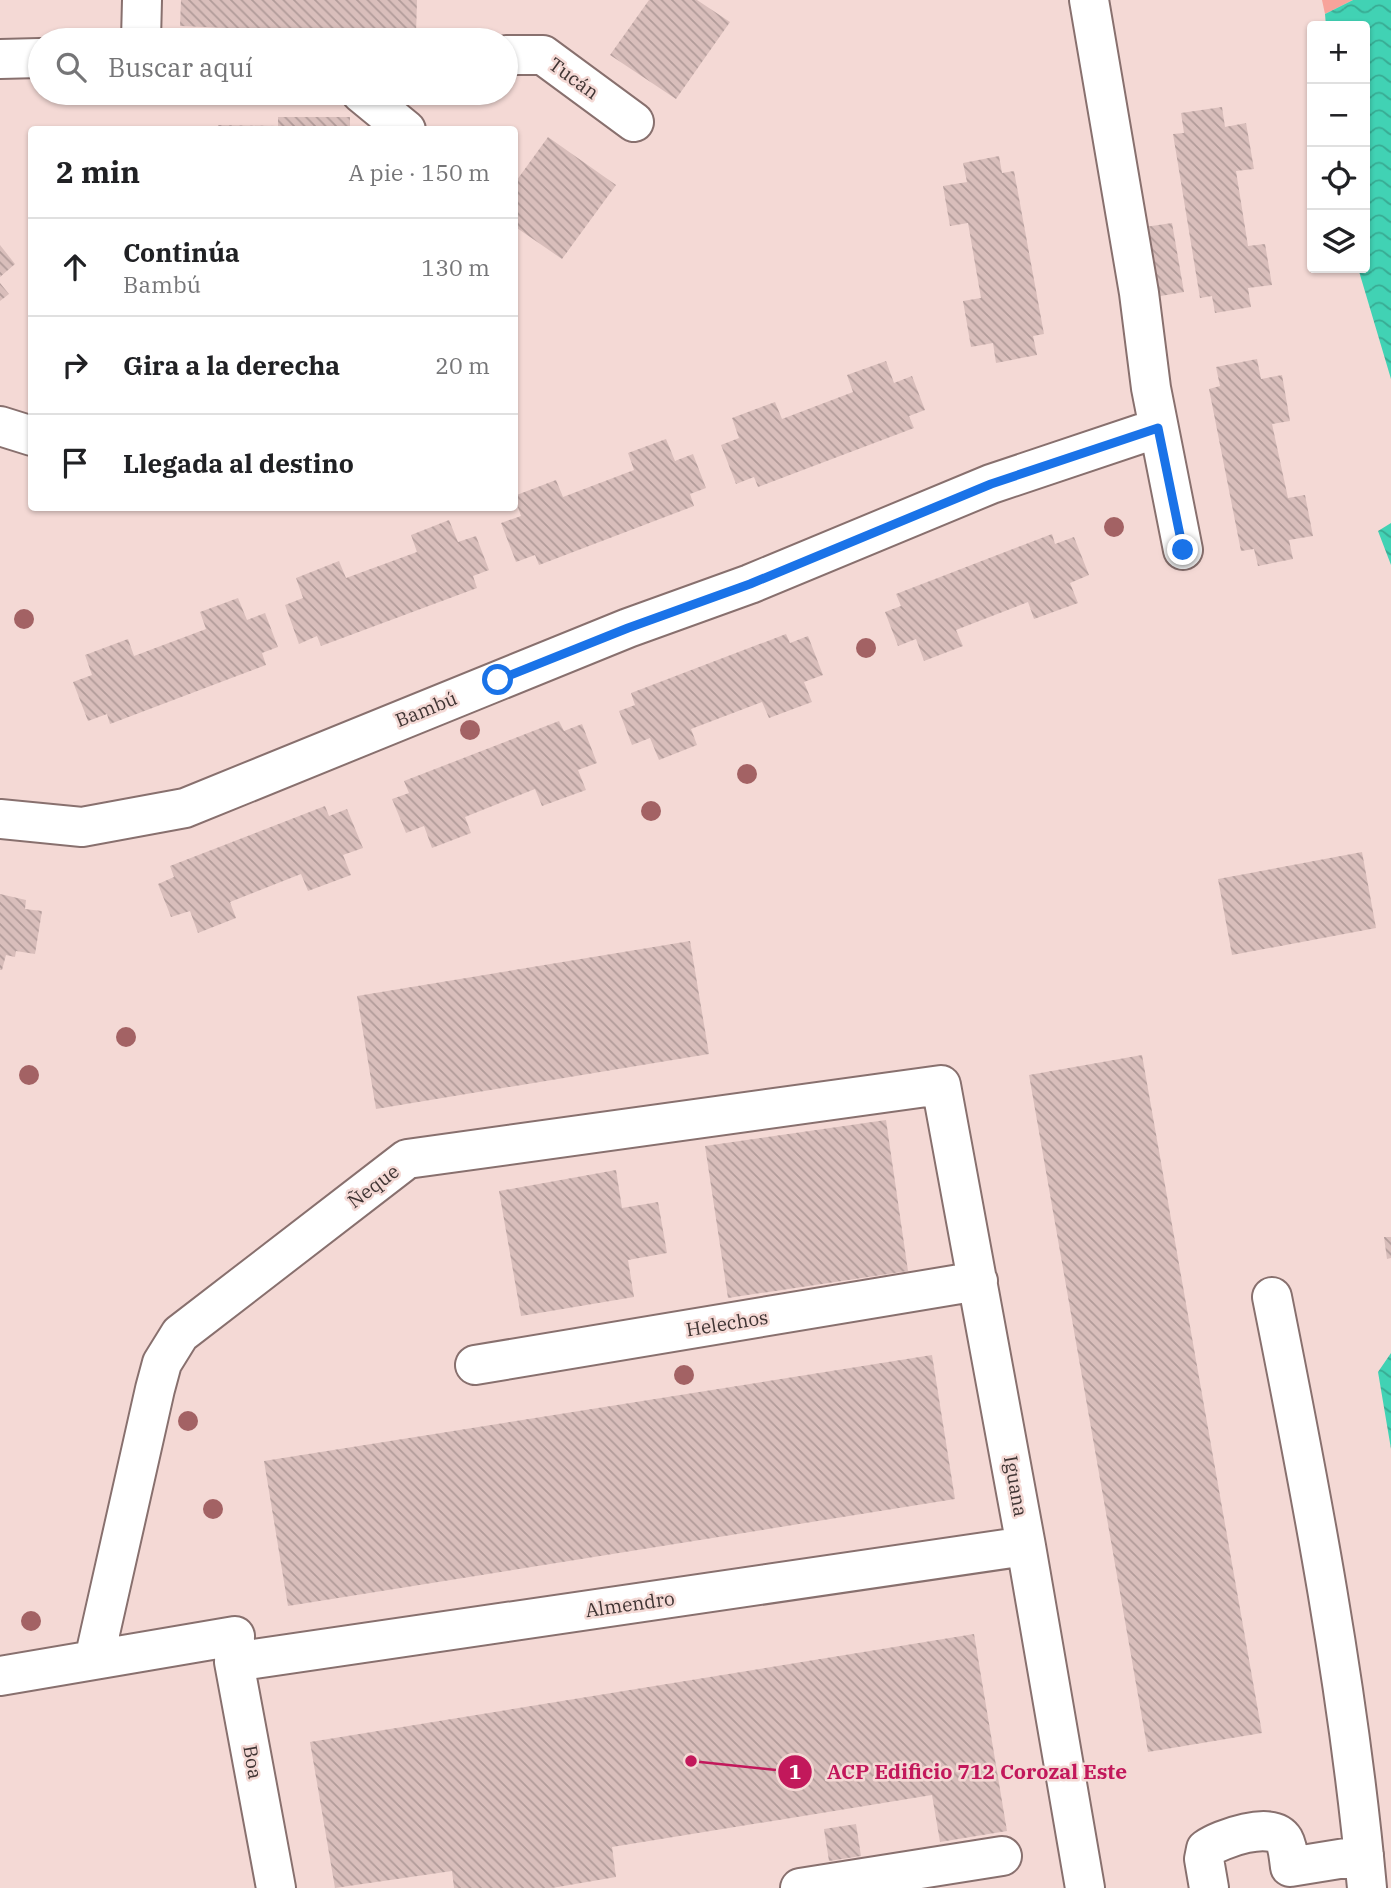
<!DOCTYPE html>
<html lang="es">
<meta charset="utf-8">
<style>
body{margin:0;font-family:"IBM Plex Serif",serif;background:#f6f6f6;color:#202124}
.controls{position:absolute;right:21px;top:21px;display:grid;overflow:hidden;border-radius:7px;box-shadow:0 2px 5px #0004}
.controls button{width:63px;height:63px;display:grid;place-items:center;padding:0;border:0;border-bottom:2px solid #e0e0e0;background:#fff;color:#202124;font:35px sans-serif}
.stop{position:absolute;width:21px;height:21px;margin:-16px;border:5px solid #1a73e8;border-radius:50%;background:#fff}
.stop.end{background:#1a73e8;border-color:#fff;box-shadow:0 2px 7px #0008}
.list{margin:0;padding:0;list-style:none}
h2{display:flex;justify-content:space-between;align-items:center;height:91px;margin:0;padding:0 28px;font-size:30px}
h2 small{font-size:23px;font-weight:400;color:#757577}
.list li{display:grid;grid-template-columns:46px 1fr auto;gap:21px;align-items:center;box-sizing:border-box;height:98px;padding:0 28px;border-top:2px solid #e0e0e0}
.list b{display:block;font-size:26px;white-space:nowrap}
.list p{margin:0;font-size:23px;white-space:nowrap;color:#757577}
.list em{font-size:23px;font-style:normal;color:#757577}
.icon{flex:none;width:38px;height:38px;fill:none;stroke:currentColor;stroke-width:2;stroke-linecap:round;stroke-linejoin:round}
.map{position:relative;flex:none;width:1391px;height:1888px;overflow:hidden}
.search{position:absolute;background:#fff;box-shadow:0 2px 5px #0004;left:28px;top:28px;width:490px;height:77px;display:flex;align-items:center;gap:18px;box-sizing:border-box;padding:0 24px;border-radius:38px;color:#757577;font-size:26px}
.panel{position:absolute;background:#fff;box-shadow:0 2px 5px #0004;left:28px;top:126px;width:490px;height:385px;border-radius:7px}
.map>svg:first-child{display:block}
.forest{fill:url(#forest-firs)}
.water{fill:url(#water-waves)}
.building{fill:url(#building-back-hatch)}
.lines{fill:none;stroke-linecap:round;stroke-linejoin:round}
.minor-casing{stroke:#88706e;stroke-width:42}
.minor{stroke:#fff;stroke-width:38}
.tree{fill:#a36264}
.route{stroke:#1a73e8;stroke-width:9}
.labels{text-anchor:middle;stroke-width:5;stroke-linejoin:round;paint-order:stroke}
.street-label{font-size:19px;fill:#3f3433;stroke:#f4d9d5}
.leader{fill:none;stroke:#c2185b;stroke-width:2.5}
.callout-dot{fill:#c2185b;stroke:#f4d9d5;stroke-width:2.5}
.mark-label{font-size:21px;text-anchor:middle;font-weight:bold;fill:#fff}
.callout-label{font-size:21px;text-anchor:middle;font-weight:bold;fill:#c2185b;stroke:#f4d9d5;stroke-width:5;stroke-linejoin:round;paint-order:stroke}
</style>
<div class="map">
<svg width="1391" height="1888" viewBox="0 0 1391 1888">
<defs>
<pattern id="forest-firs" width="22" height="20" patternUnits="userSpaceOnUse" patternTransform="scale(1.75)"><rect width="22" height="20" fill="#f7a39b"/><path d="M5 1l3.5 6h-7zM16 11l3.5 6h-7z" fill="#c9867f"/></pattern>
<pattern id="water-waves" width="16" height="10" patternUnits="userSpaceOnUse" patternTransform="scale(1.75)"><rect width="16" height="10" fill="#41d2b4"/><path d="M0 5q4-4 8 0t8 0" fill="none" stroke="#38ab93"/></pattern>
<pattern id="building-back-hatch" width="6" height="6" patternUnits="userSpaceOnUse" patternTransform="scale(1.75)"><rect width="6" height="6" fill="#d9bebb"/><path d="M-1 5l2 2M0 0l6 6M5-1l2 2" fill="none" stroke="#b19b99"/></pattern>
</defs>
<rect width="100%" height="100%" fill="#f4d9d5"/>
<!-- forest -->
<path class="forest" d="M 1322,0 L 1353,0 L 1325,14 Z"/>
<!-- water -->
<path class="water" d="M 1353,0 L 1391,0 L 1391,379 L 1358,268 L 1365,268 L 1365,26 L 1326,26 L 1325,14 Z
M 1391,523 L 1391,565 L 1378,531 Z
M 1391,1353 L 1391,1449 L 1378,1372 Z"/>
<!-- building -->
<path class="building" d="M 181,0 L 417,0 L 416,36 L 180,26 Z
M 649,0 L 697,0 L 730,22 L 676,99 L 610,55 Z
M 1222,107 L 1225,127 L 1246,123 L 1254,169 L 1236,171 L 1248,246 L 1265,244 L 1272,285 L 1248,288 L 1251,307 L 1215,313 L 1212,296 L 1200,298 L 1173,134 L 1184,133 L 1181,113 Z
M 278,117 L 350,117 L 350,130 L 218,130 L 218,125 L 278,126 Z
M 548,137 L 616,185 L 562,259 L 514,226 L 514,184 Z
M 999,156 L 1002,173 L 1014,171 L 1044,334 L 1033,336 L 1037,355 L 996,363 L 993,343 L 971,347 L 963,301 L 981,298 L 968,223 L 950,226 L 943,186 L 967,182 L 963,163 Z
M 1172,223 L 1184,292 L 1149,298 L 1138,228 Z
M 0,245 L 15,264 L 0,277 Z
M 0,283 L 9,294 L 0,301 Z
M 1257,359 L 1261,379 L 1282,375 L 1290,421 L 1272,424 L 1288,498 L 1305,495 L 1313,536 L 1289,540 L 1293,559 L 1258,566 L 1254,549 L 1241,551 L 1209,389 L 1220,386 L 1216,367 Z
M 886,361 L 894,383 L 912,376 L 925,410 L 909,416 L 914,428 L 758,487 L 754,477 L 736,484 L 721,445 L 739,438 L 732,418 L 775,402 L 782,419 L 853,392 L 847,375 Z
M 666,439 L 675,461 L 693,454 L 706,488 L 690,494 L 694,506 L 539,565 L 535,555 L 516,562 L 501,523 L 521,516 L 514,496 L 556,480 L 563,497 L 634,470 L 628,453 Z
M 449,520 L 458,542 L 476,536 L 489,570 L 473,576 L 477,588 L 321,646 L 317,636 L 299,644 L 285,605 L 303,598 L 296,578 L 339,561 L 346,578 L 417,552 L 411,535 Z
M 1052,534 L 1055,544 L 1074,537 L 1089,575 L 1070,583 L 1078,603 L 1034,619 L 1028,602 L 956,630 L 963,646 L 924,661 L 916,639 L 898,646 L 885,612 L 901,606 L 896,594 Z
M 238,598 L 247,620 L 265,613 L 278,647 L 262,653 L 266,665 L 110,724 L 107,714 L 88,721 L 73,682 L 92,675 L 85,655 L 128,639 L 134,656 L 206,629 L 200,612 Z
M 786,634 L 790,643 L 808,636 L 823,675 L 804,682 L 812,702 L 769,718 L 762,702 L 691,729 L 697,745 L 659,760 L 650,738 L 632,745 L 619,711 L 635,705 L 631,693 Z
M 559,721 L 564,731 L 582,724 L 597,763 L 578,770 L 586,790 L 542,806 L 535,789 L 465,817 L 471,833 L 432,848 L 424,826 L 406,833 L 392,799 L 409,793 L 404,781 Z
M 325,806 L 329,816 L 347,809 L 363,848 L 343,855 L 351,875 L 308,891 L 301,874 L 230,902 L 236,918 L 198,933 L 190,911 L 171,917 L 158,884 L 174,877 L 170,866 Z
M 1362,852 L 1376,928 L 1232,955 L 1218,879 Z
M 0,894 L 26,900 L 25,909 L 42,911 L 35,954 L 16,951 L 15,957 L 6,955 L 2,970 L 0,970 Z
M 690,941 L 709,1054 L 376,1109 L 357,996 Z
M 1142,1055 L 1262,1733 L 1148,1752 L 1029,1075 Z
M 886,1120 L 908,1271 L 728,1298 L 705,1146 Z
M 616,1170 L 622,1208 L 658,1202 L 667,1253 L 628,1260 L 634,1297 L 521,1316 L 499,1191 Z
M 1384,1237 L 1391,1237 L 1391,1258 L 1387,1259 Z
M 932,1355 L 955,1499 L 288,1606 L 264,1461 Z
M 974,1634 L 1007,1831 L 940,1842 L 932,1795 L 612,1847 L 616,1877 L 552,1888 L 454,1888 L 452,1871 L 335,1888 L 310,1742 Z
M 856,1824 L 861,1856 L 829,1861 L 824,1829 Z"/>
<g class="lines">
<!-- minor casing -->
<g class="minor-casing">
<path id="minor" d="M 1089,0 L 1139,293 L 1151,388 L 1183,550
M 141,40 L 142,0
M 506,55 L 543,55 L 634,122
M 0,59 L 40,58
M 361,93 L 406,130
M 0,426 L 32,436
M 0,819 L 82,827 L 185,808 L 628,628 L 750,584 L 991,484 L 1158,428
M 1272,1297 C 1311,1492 1349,1690 1367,1888
M 475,1365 L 978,1281
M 94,1660 L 155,1389 L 162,1363 L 180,1334 L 407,1159 L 941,1085 L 1026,1546 L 1085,1888
M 234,1662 L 1026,1546
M 0,1676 L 235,1636 L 234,1662 L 276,1888
M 800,1888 L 1002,1856
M 1209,1888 L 1204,1859 L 1206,1849 C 1220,1839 1272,1820 1284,1840 C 1288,1847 1289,1859 1290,1867 L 1364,1855"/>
</g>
<!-- minor -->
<use href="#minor" class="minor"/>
</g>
<!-- trees -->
<g class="tree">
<circle cx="1114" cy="527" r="10"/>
<circle cx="24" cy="619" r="10"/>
<circle cx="866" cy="648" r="10"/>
<circle cx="470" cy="730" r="10"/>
<circle cx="747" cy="774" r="10"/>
<circle cx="651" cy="811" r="10"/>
<circle cx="126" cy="1037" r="10"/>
<circle cx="29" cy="1075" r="10"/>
<circle cx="684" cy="1375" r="10"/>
<circle cx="188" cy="1421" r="10"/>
<circle cx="213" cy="1509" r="10"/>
<circle cx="31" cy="1621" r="10"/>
</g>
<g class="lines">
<!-- route -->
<path class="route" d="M 498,680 L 628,628 L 750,584 L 991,484 L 1158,428 L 1183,550"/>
</g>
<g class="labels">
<!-- street labels -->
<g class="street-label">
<text transform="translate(574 78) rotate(36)" y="7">Tucán</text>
<text transform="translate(426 709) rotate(-22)" y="7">Bambú</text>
<text transform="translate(373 1186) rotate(-37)" y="7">Ñeque</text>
<text transform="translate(727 1323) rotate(-9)" y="7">Helechos</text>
<text transform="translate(1016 1486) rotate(80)" y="7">Iguana</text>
<text transform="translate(630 1604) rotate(-8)" y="7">Almendro</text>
<text transform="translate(253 1762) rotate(80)" y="7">Boa</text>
</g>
</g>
<!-- callouts -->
<path class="leader" d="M691 1761L795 1772"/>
<g class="callout-dot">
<circle cx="691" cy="1761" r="7"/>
<circle cx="795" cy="1772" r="18"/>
</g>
<g class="mark-label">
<text x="795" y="1779">1</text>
</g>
<g class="callout-label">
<text x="977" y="1779">ACP Edificio 712 Corozal Este</text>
</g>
</svg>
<div class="controls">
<button>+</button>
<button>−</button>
<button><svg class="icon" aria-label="locate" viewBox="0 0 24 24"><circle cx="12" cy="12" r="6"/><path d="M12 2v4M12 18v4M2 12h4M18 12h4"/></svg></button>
<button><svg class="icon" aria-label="layers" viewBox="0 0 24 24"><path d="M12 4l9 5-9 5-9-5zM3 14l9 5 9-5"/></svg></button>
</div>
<div class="stop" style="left:498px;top:680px"></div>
<div class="stop end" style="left:1183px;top:550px"></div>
<div class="search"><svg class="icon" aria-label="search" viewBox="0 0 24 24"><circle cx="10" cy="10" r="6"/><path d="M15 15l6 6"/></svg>Buscar aquí</div>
<section class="panel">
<h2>2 min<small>A pie · 150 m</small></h2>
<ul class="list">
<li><svg class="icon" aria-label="ahead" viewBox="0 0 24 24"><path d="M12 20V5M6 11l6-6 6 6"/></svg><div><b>Continúa</b><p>Bambú</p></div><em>130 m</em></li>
<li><svg class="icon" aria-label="right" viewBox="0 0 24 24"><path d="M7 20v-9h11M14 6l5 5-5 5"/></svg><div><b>Gira a la derecha</b></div><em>20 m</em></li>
<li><svg class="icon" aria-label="arrive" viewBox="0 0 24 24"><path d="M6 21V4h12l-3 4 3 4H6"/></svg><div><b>Llegada al destino</b></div></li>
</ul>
</section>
</div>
